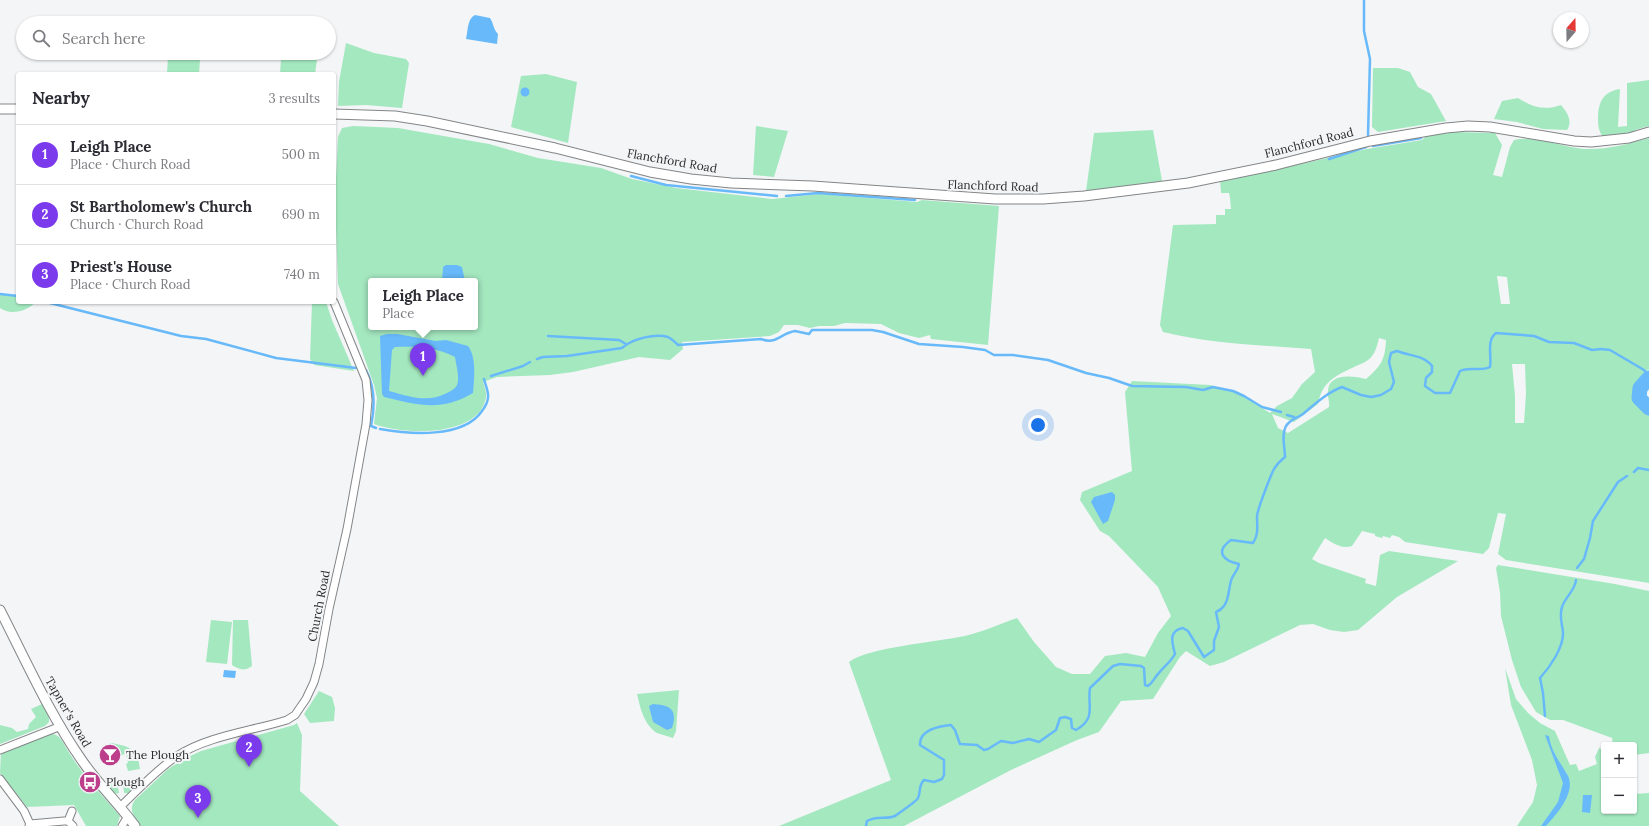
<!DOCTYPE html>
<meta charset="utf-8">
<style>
body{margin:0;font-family:Lora,serif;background:#f7f7f7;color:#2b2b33}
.controls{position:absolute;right:12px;bottom:12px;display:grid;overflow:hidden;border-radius:4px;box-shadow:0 1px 3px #0004}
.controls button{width:36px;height:36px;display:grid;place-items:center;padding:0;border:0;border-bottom:1px solid #e1e1e2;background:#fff;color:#2b2b33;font:20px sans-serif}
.compass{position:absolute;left:1553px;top:12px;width:36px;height:36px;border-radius:50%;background:#fff;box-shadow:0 1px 3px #0004;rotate:20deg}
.you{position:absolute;left:1038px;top:425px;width:14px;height:14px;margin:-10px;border:3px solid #fff;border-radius:50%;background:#1a73e8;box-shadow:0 0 0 6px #1a73e833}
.badge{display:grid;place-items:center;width:26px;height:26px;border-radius:50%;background:#7c3aed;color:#fff;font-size:13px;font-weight:700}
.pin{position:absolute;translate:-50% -33px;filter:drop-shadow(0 1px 2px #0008)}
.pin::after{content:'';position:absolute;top:21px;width:14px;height:12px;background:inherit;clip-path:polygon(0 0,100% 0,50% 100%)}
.popup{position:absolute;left:368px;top:278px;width:110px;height:52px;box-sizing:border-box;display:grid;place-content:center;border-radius:4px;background:#fff;filter:drop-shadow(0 1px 3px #0005);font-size:13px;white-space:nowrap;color:#7c7c81}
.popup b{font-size:15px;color:#2b2b33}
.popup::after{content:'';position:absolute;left:50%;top:100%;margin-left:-8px;border:8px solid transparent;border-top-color:#fff}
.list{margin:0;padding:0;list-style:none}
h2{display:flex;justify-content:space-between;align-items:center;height:52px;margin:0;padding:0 16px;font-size:17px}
h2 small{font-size:13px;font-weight:400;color:#7c7c81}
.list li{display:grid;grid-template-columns:26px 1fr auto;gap:12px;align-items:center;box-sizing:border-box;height:60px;padding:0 16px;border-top:1px solid #e1e1e2}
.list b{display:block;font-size:15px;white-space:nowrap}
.list p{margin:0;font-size:13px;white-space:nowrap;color:#7c7c81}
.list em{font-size:13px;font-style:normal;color:#7c7c81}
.icon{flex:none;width:22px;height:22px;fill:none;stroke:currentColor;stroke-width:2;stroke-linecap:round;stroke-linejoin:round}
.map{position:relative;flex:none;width:1649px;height:826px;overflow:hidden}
.search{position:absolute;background:#fff;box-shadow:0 1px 3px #0004;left:16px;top:16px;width:320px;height:44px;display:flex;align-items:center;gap:10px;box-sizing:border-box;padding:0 14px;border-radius:22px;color:#7c7c81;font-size:15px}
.panel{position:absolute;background:#fff;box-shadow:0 1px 3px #0004;left:16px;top:72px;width:320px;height:232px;border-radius:4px}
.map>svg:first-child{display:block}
.green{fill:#a4e8c0;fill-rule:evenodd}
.water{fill:#67b9f9;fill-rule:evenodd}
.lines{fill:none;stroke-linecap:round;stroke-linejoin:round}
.stream{stroke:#67b9f9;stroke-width:2.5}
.river{stroke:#67b9f9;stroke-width:15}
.minor-casing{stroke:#838587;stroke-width:9}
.tertiary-casing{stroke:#838587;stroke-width:11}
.minor{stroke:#fff;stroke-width:7}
.tertiary{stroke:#fff;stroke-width:9}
.labels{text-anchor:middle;stroke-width:4;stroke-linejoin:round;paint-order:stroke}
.street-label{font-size:12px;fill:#2b2c2d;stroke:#f3f5f7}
.poi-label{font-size:12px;fill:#2b2c2d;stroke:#f3f5f7;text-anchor:start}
</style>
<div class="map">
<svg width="1649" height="826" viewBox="0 0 1649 826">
<rect width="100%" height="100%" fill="#f3f5f7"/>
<!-- green -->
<path class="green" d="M 346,43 L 374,53 L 406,59 L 409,63 L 402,108 L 366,105 L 338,106 L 339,82 Z
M 168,56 L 200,59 L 199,74 L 167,74 Z
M 281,59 L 317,60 L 315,74 L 280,74 Z
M 1373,68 L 1398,68 L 1410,72 L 1418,87 L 1431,94 L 1446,121 L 1378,132 L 1372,127 Z
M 546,74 L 577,82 L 568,143 L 511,127 L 521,76 Z
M 1649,80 L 1649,126 L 1635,130 L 1635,132 L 1603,137 C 1598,130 1598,124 1598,116 C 1599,100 1604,92 1620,89 L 1618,127 L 1627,126 L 1627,83 Z
M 1518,98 C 1533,107 1543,111 1561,105 C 1567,112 1573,121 1567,130 L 1543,129 L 1517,122 L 1494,119 L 1502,101 Z
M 353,126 L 398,128 L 489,144 L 538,158 L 601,168 L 632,179 L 676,188 L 772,199 L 820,194 L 917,202 L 922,200 L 999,206 L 988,345 L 931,339 L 930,335 L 919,338 L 899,333 L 881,324 L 845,323 L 834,326 L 819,326 L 810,328 L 798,325 L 784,325 L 779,332 L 770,336 L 682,342 L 683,349 L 670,360 L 639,357 L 573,372 L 550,375 L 497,377 L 483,382 C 484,386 487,392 486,397 C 480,438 402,435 374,424 L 377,398 L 374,385 L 338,284 L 335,199 L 338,137 L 342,128 ZM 371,281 L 475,281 L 475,327 L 371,327 Z
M 756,126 L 788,131 L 774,177 L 753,175 Z
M 1153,130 L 1162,181 L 1120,187 L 1086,191 L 1094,133 Z
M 1455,132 L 1495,133 L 1502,145 L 1493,175 L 1502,177 L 1510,147 L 1514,140 C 1536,135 1561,147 1584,149 C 1606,150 1628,144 1649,138 L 1649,369 C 1637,378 1630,389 1635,404 L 1649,414 L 1649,583 L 1506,560 L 1498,554 L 1506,514 L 1498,513 L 1489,548 L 1483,554 L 1405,542 L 1399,537 L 1392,535 L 1390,538 L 1383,536 L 1382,538 L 1375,536 L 1375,534 L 1362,531 L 1352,546 C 1342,549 1334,544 1325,538 L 1312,559 L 1319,563 L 1366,579 L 1365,583 L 1376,586 L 1380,555 L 1389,551 L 1458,561 L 1397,597 L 1358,630 L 1344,632 L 1330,630 L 1313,624 L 1300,625 L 1224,662 L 1210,666 L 1186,651 L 1180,657 L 1153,699 L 1121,701 L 1099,732 L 1077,740 L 1011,770 L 904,826 L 779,826 L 891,780 L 849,662 C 869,647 937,642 965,636 C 982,632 1000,624 1017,618 L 1034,642 L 1056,667 L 1072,674 L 1090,674 L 1105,656 L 1126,653 L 1145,657 L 1158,633 L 1171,616 L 1158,587 L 1109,536 L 1100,531 L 1080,500 L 1082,492 L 1132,471 L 1125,392 L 1132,381 L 1210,385 L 1239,394 L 1270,413 L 1277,406 L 1292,398 L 1302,384 L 1315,372 L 1311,349 C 1261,345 1211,344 1163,332 L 1160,325 L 1173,225 L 1216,224 L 1216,215 L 1225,215 L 1225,209 L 1231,209 L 1230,198 L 1229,193 L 1221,193 L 1220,180 L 1270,171 L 1367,149 L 1422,140 L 1426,136 ZM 1497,276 L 1507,277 L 1510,304 L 1501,304 ZM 1379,338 L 1386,340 C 1385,360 1381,366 1366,379 C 1355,376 1329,372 1328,391 C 1327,397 1330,401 1329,407 L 1288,433 L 1278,428 L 1272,414 L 1294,422 L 1318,404 C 1322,381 1337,375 1356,366 C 1360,364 1364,363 1368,360 C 1375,355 1377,346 1379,338 ZM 1512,364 L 1525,364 L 1526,394 L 1524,423 L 1515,423 L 1515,396 Z
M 0,294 L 18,296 L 18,302 L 36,302 C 27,311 11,316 0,308 Z
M 312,302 L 326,302 L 332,320 L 354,371 L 314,365 L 310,359 Z
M 1498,565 L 1615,584 L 1649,591 L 1649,753 L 1634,755 L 1634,745 L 1613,745 L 1612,738 L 1563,720 L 1550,720 L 1536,712 L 1521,687 L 1512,660 L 1501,616 L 1500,593 L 1496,568 Z
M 211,620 L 232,622 L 227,664 L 206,662 Z
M 233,620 L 248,620 L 252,666 C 245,672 238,669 232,665 Z
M 1505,668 L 1516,699 L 1528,713 L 1540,723 L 1555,731 L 1570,765 L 1576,764 L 1579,771 L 1597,764 L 1595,757 L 1599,748 L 1604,751 L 1604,811 L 1634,811 L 1634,794 L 1649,793 L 1649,826 L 1517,826 L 1533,802 L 1537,785 L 1532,760 L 1511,705 Z
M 679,690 L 676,731 L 673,738 C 668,736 662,735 657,733 C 644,725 640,707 637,694 Z
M 319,691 L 332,697 L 335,708 L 334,721 L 310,723 L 304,714 Z
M 42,704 L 49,718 L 49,722 L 45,726 L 0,744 L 0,725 L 12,728 L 17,732 L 28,729 L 29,724 L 36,717 L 31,709 Z
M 297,723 L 302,735 L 300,791 L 339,826 L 140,826 C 134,817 128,810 135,800 L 168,769 L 184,759 L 201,751 L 294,725 Z
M 52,734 C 60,734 64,744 68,751 C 82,774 102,795 120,816 L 117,826 L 86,826 L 74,805 L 27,807 L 0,773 L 1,753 Z
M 112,743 L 125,746 L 137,752 L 140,769 L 128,771 L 126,764 L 128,763 L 126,754 L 117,756 L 116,749 L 111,750 L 109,744 Z
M 144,778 L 128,793 L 124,793 L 123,782 L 124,780 Z
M 104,782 L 117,782 L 119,793 L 114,794 Z"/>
<!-- water -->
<path class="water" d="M 475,15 L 490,18 C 494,24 493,29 498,34 L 497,44 L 466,39 C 468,31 467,19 475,15 Z
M520.5 92a4.5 4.5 0 1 1 9 0a4.5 4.5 0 1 1-9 0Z
M 446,265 L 457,265 L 462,267 L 465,281 L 442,281 L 443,267 Z
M 387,334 L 397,334 L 436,341 L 446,340 L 468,346 C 477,358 474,379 473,393 C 441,412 418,405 384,397 L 382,394 L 380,336 ZM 395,347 C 414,346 437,347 455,357 C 456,365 460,377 457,385 C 455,389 451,391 447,393 C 427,403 411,397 389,391 L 392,350 Z
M 1112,492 L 1115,495 L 1115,500 L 1108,521 L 1103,524 L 1091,502 L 1094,497 Z
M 224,670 L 236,671 L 235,678 L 223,677 Z
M 653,704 C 670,705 678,709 672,728 L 667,730 L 653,722 L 649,706 Z
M 1545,735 L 1549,736 C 1551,752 1561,763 1568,776 C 1576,793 1556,815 1546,826 L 1541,826 L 1558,802 L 1563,783 Z
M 1583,795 L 1592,795 L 1590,813 L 1582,812 Z"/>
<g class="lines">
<!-- stream -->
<path class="stream" d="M 1364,0 L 1364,31 L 1370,59 L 1368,135
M 1373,146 L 1421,138
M 1329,159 L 1366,147
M 631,176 L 666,185 L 777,196
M 786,196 L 818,193 L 915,200
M 0,294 L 18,296
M 46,302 L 181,336 L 206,339 L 276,358 L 356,368
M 548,336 L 619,340 L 626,344
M 537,359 L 543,357 L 567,356 L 622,348 C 632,339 655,333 668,337 C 672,339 676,343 678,345 L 761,339 C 777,345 781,333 795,331 L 809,334 L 812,330 L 872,330 L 883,332 L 919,344 L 963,347 L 985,350 L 994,355 L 1013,355 L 1048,360 L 1086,373 L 1109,378 L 1132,386 L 1186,387 L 1203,390 L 1213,387 L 1233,391 L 1244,396 L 1262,407 L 1281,412
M 366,370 C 375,387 375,407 371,426 L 376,428
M 491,376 L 523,366 L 530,362
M 1287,415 L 1294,417
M 380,429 C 409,434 463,439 482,411 C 485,407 488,402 488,397 C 489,392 485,384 484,379
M 1634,472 L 1638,468 L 1649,470
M 1577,568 L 1584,559 L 1590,538 L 1593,521 L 1618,482 L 1627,476
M 1545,716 L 1543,693 L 1540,678 C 1550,667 1564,647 1563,632 C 1562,623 1559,616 1562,607 C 1565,597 1575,591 1576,580
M 866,826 L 867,821 C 878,815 885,820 895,816 C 900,812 916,802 918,798 C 921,792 918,786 924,780 L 934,782 L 942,779 L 944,775 L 944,760 L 920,745 C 919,730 939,726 951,725 L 955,730 L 960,744 L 977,745 L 984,750 L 988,749 L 1001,741 L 1013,743 L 1029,739 L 1039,742 L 1056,730 L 1060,718 L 1065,717 L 1071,719 L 1072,728 L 1076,730 C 1097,718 1087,706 1090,688 L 1113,666 L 1120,664 L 1141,666 L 1144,668 L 1145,685 L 1148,686 C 1153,683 1154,678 1158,674 C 1164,666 1170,663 1175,654 C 1172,642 1168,631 1183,628 L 1188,631 L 1204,657 L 1214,650 L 1214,641 L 1219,627 L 1216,612 C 1218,611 1220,610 1221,609 C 1230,602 1228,587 1232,578 C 1235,572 1238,570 1239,564 C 1224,561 1214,552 1231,540 L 1253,543 C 1259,534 1257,526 1257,516 C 1258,508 1270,477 1274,469 C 1277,464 1280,461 1285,457 C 1285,448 1281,435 1286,426 C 1291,418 1298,418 1303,414 C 1315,404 1328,392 1342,387 L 1361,395 L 1371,397 L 1381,395 L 1391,389 L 1394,382 L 1389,362 L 1391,353 L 1397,351 C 1409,356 1424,355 1432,366 L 1432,372 L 1426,378 L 1425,386 L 1435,393 L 1450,393 L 1460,371 C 1470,366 1480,372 1490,367 C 1492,355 1486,341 1496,333 L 1534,336 L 1549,342 L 1574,343 L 1592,350 L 1601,349 L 1610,350 L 1644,370 L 1649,376"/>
<!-- river -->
<path class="river" d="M 1649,378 L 1640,388 L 1639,398 L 1649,408"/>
<!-- minor casing -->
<g class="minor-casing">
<path id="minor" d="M 0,750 L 61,726
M 0,779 L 24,811 L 30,824
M 120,807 C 138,790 156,770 177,756 C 207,736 252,731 287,720 L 295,715 L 306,699 L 314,682 L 319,664 L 329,609 L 347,529 L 366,424 L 368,400 L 366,380 L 334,302
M 68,821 L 72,811
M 29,826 L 30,824 L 64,821 L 68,821 L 73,826
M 122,826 L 128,816"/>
</g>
<!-- tertiary casing -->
<g class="tertiary-casing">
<path id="tertiary" d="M 0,109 L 18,109
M 334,114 L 395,116 L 427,121 L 555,148 L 650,172 L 691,179 L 731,183 L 813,186 L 995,199 L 1043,199 L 1084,196 L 1188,183 L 1276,165 L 1370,141 L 1446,128 L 1468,126 L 1490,127 L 1574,141 L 1591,142 L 1629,138 L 1649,132
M 0,610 C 26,661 50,715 83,762 C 99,785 119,804 135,826"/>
</g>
<!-- minor -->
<use href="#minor" class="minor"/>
<!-- tertiary -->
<use href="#tertiary" class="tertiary"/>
</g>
<!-- icons -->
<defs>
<g id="bar-disc" transform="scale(1.15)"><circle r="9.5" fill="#bd3f8c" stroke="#f3f5f7"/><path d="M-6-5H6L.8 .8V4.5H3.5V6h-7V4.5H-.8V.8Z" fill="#fff"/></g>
<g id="bus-disc" transform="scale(1.15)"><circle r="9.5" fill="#bd3f8c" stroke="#f3f5f7"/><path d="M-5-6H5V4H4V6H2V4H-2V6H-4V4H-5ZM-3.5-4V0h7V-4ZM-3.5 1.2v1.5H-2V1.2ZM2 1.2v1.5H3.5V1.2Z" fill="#fff"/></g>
</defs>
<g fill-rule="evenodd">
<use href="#bar-disc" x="110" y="755"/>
<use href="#bus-disc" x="90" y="782"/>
</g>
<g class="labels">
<!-- street labels -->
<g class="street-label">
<text transform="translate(1309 143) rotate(-14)" y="4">Flanchford Road</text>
<text transform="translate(672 161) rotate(10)" y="4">Flanchford Road</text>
<text transform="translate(993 186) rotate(2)" y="4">Flanchford Road</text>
<text transform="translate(319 606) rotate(-79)" y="4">Church Road</text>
<text transform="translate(68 712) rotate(60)" y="4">Tapner's Road</text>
</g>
<!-- poi labels -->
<g class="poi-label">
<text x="126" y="759">The Plough</text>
<text x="106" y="786">Plough</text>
</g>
</g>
</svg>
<div class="controls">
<button>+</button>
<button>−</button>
</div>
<svg class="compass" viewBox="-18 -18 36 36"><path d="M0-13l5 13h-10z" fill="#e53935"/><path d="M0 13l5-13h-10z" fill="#7c7c81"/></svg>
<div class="you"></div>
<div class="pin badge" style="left:423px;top:376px">1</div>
<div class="popup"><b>Leigh Place</b>Place</div>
<div class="pin badge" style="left:249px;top:767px">2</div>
<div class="pin badge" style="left:198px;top:818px">3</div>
<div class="search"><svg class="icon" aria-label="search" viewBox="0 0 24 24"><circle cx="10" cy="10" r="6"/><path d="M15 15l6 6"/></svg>Search here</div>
<section class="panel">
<h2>Nearby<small>3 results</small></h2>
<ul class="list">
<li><span class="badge">1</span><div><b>Leigh Place</b><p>Place · Church Road</p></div><em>500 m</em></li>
<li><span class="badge">2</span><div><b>St Bartholomew's Church</b><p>Church · Church Road</p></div><em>690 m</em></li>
<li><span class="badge">3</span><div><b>Priest's House</b><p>Place · Church Road</p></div><em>740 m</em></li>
</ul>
</section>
</div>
